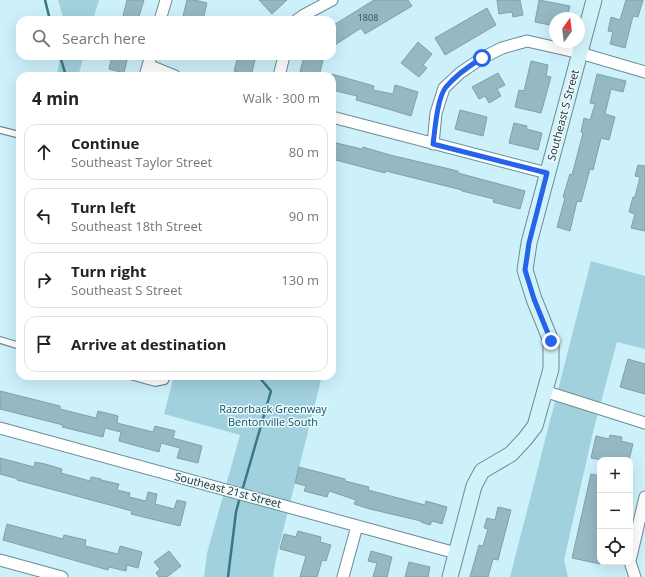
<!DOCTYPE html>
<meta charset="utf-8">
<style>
body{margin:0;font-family:"Open Sans",sans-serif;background:#f6f6f6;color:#222}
.controls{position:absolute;right:12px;bottom:12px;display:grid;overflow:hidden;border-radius:8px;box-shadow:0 4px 16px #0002}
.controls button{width:36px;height:36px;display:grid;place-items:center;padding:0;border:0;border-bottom:1px solid #e0e0e0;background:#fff;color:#222;font:20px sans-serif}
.compass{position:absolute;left:549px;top:12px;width:36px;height:36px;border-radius:50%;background:#fff;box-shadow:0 4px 16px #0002;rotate:14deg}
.stop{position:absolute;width:12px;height:12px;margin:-9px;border:3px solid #2563eb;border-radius:50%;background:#fff}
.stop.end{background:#2563eb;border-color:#fff;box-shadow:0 1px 4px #0008}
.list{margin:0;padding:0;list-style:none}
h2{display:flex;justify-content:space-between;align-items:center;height:52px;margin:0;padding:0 16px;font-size:17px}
h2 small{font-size:13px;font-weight:400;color:#767676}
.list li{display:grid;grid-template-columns:26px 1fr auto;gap:12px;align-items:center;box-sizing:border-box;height:56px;margin:0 8px 8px;padding:0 8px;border:1px solid #e0e0e0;border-radius:12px}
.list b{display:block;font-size:15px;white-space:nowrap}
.list p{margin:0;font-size:13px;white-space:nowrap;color:#767676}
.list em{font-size:13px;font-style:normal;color:#767676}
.icon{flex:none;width:22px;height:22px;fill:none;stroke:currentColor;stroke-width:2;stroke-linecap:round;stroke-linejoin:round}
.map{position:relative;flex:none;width:645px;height:577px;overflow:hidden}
.search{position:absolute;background:#fff;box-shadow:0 4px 16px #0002;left:16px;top:16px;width:320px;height:44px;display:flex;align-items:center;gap:10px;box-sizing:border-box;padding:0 14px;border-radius:12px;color:#767676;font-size:15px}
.panel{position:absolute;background:#fff;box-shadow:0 4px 16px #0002;left:16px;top:72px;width:320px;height:308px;border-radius:12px}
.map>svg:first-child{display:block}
.green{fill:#a2d1de}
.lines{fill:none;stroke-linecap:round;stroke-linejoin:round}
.stream{stroke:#3a7786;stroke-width:2.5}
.building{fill:#95b8c2;stroke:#7ea1aa}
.lane-casing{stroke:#6a8c95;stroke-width:8}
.street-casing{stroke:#6a8c95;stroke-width:13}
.secondary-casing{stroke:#6a8c95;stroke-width:17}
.lane{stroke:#fff;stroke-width:5.5}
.street{stroke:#fff;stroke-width:11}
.secondary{stroke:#d2f2fa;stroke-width:15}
.route{stroke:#2563eb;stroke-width:5}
.labels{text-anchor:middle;stroke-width:3;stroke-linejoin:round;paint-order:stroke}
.number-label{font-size:9px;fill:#394c52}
.street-label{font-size:11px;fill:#1a282c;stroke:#ecfafe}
.park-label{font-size:11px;fill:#0c5361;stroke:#ecfafe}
</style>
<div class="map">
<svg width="645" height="577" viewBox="0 0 645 577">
<rect width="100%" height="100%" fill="#cdf1fb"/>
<!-- green -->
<path class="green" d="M 58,0 L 99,0 L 93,20 L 64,20 Z
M 60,56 L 84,56 L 78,76 L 57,76 Z
M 591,261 L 645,276 L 645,349 L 617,342 L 594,428 L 564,560 L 568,577 L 510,577 Z
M 174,376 L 322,376 L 276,559 L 273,577 L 204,577 L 207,553 L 240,435 L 164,414 Z"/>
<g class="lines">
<!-- stream -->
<path class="stream" d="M 45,0 L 50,20
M 60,56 L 66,76
M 242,491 L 271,391 L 258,376
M 228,577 L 236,512 L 240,497"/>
</g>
<!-- building -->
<path class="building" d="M 127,0 L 144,0 L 138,20 L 122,20 Z
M 187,0 L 195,0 L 207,3 L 203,20 L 182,20 Z
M 259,0 L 287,0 L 272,14 Z
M 374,0 L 408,0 L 412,6 L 365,34 L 361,28 L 332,47 L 332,26 Z
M 497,0 L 520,0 L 523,15 L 513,17 L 512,12 L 499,14 Z
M 539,0 L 570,6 L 567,18 L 555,18 L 555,26 L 535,22 Z
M 626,0 L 643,0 L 638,17 L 633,16 L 625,48 L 610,44 L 613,32 L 608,31 L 611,17 L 620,20 Z
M 487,8 L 496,25 L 445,55 L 435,38 Z
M 418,42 L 432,54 L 423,65 L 427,68 L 419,77 L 401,63 Z
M 112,56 L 128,56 L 124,73 L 109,69 Z
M 238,56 L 256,56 L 251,76 L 234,71 Z
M 304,56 L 323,60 L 319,76 L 299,76 Z
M 531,61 L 548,65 L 546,76 L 551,77 L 541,113 L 515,107 L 519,90 L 524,91 Z
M 498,73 L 505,85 L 497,89 L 501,96 L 489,103 L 485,96 L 479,99 L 472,87 Z
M 332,74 L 374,86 L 373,90 L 393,94 L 395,85 L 418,92 L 411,116 L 388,109 L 356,100 L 357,96 L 332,90 Z
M 597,74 L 626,81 L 623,92 L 611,89 L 605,114 L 615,117 L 609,140 L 601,138 L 593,170 L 590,169 L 581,202 L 577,201 L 570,231 L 557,227 L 565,198 L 563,197 L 570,174 L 572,175 L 583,133 L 581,132 L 584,118 L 590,120 L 595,104 L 590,103 Z
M 460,110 L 487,117 L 483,136 L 455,129 Z
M 514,123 L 527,126 L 526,129 L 542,133 L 538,150 L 509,143 Z
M 332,142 L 362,149 L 363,147 L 390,155 L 458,171 L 458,173 L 525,191 L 520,209 L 493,202 L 494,199 L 462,191 L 462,190 L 386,171 L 385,173 L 332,159 Z
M 638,165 L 645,166 L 645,231 L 631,228 L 635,214 L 629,212 L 633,197 L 635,197 L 640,177 L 635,176 Z
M 628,359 L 645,364 L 645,394 L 620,387 Z
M 0,391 L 60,406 L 60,409 L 96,418 L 98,411 L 118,416 L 117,423 L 153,432 L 155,426 L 175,431 L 173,438 L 202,446 L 198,463 L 177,458 L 180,448 L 161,443 L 159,452 L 119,441 L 121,432 L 105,428 L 103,437 L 62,427 L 63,425 L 0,409 Z
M 610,435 L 622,437 L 621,441 L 633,444 L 629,460 L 601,460 L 591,458 L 596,436 L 609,439 Z
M 0,458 L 34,467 L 35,462 L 45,464 L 62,469 L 61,473 L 90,481 L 91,477 L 101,479 L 101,480 L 119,484 L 117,490 L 130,493 L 129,497 L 146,501 L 148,492 L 157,494 L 155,504 L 174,509 L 177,500 L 186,502 L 180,526 L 131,514 L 132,511 L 17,480 L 18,479 L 0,474 Z
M 299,467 L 345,479 L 345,481 L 369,487 L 368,490 L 425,505 L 426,501 L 447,507 L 442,524 L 432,521 L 430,525 L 421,522 L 421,521 L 370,509 L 354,504 L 356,500 L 329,491 L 327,497 L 304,491 L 306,486 L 295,483 Z
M 591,474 L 600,476 L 600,564 L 572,558 Z
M 498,507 L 511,510 L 498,560 L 493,559 L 488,577 L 470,577 L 479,545 L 483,546 L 488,529 L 484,528 L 487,518 L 495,520 Z
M 7,524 L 63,539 L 64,535 L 86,540 L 85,546 L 118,554 L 120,546 L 142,552 L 138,568 L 127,565 L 126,571 L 109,567 L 108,570 L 3,540 Z
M 298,531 L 321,537 L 320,542 L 331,545 L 326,561 L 322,560 L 317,577 L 300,577 L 306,556 L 280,549 L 284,534 L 296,537 Z
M 169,551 L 181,566 L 167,577 L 159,577 L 156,573 L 160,569 L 154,562 Z
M 371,551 L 392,557 L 387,577 L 373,577 L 377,563 L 368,561 Z
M 409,562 L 430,567 L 428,577 L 405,577 Z"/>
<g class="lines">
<!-- lane casing -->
<g class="lane-casing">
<path id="lane" d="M 0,130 L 20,135
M 0,340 L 20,346
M 130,376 L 155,383 L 165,381 L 167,376"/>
</g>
<!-- street casing -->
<g class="street-casing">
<path id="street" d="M 160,20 L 166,0
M 297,20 L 304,15 L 332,0
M 148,65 L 175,76
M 145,76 L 151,56
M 279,76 L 284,56
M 332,117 L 547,173
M 433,144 L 436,113 L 444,88 L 460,73 L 482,58 L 502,48 L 527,41 L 580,53 L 645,72
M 544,391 L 645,423
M 0,428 L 456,553
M 0,560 L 62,577
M 630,561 L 645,497
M 630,562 L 635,577
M 343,577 L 357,526"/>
</g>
<!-- secondary casing -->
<g class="secondary-casing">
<path id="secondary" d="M 450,577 L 474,486 L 482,471 L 511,454 L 525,439 L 535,426 L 551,369 L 551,341 L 534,299 L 525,270 L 529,243 L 594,0"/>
</g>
<!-- lane -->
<use href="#lane" class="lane"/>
<!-- street -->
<use href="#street" class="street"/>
<!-- secondary -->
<use href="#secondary" class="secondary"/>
</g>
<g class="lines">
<!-- route -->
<path class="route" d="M 482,58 C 469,66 456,75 446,87 C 437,98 435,130 433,144 L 547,173 L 529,243 L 525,270 L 534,299 L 551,341"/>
</g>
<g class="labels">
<!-- number labels -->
<g class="number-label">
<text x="368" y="21">1808</text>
</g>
<!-- street labels -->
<g class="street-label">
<text transform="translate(563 115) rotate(-75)" y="4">Southeast S Street</text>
<text transform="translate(228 490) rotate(15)" y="4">Southeast 21st Street</text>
</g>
<!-- park labels -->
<g class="park-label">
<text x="273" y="413">Razorback Greenway<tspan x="273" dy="13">Bentonville South</tspan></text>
</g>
</g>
</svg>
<div class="controls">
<button>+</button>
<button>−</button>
<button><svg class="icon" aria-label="locate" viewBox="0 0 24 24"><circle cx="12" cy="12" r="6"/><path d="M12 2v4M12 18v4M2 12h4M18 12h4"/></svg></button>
</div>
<svg class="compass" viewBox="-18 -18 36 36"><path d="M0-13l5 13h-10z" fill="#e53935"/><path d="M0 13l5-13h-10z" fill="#767676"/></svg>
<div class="stop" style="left:482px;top:58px"></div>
<div class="stop end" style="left:551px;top:341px"></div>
<div class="search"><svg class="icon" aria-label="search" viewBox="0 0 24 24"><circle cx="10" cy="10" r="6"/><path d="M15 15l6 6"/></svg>Search here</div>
<section class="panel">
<h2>4 min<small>Walk · 300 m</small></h2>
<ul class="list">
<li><svg class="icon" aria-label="ahead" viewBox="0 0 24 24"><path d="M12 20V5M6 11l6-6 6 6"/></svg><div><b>Continue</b><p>Southeast Taylor Street</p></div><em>80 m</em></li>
<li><svg class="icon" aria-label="left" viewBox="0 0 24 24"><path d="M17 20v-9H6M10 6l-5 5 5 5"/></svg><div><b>Turn left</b><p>Southeast 18th Street</p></div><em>90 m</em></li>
<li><svg class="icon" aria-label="right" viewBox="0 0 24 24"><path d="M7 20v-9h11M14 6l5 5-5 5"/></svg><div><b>Turn right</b><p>Southeast S Street</p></div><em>130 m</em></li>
<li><svg class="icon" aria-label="arrive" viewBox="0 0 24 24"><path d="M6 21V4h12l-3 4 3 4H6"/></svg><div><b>Arrive at destination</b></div></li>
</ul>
</section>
</div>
